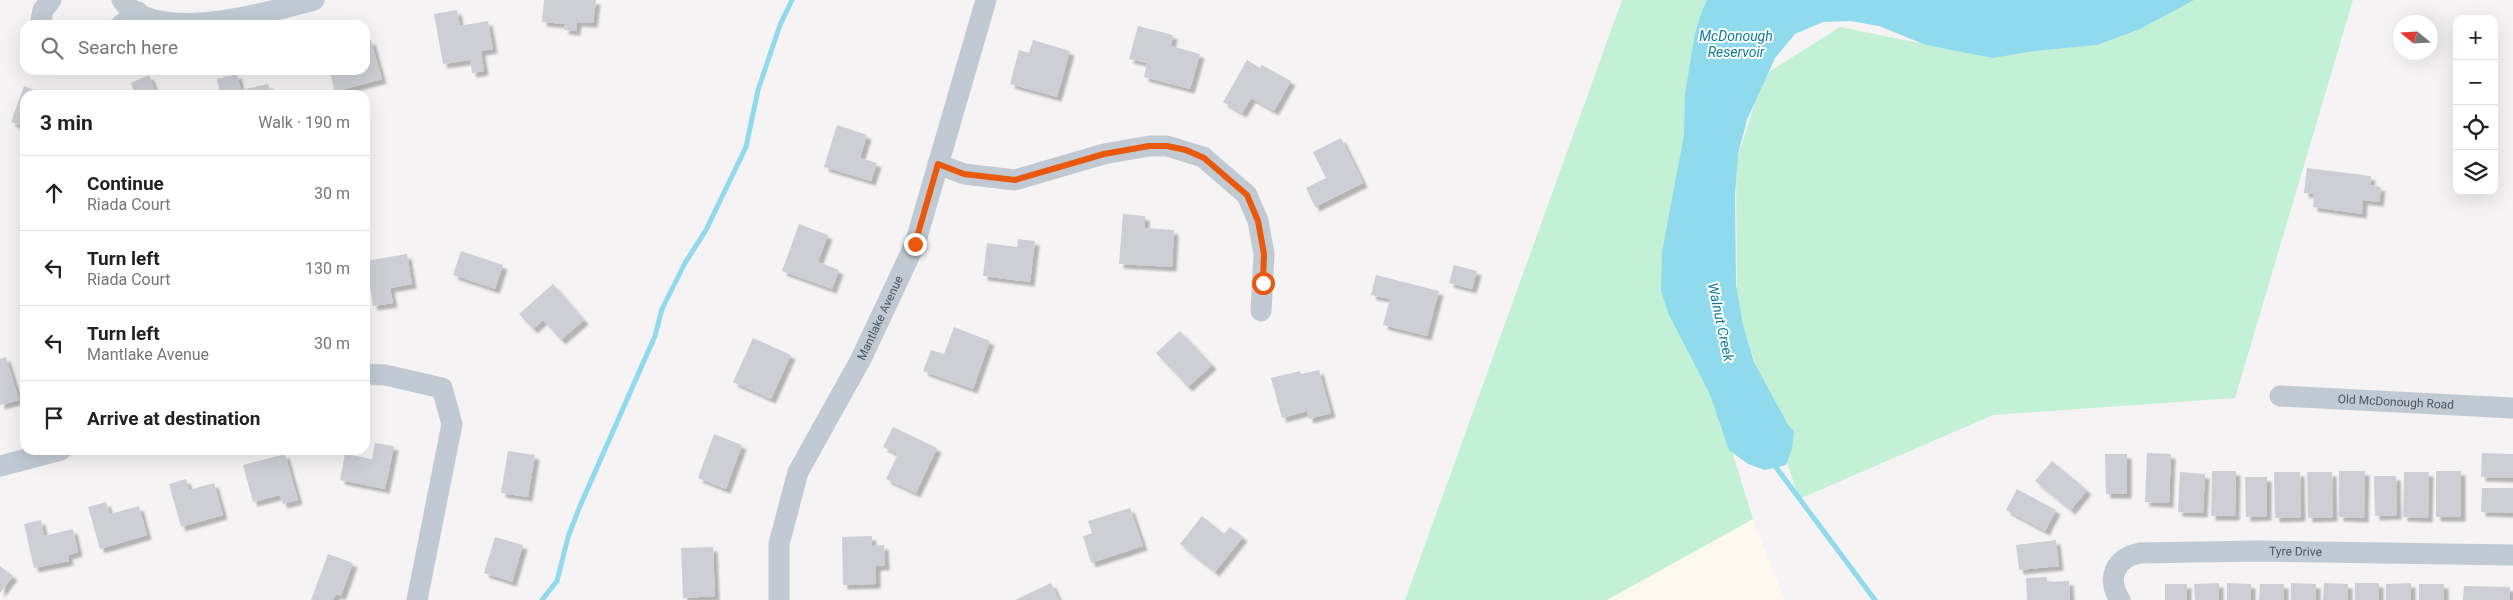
<!DOCTYPE html>
<meta charset="utf-8">
<style>
body{margin:0;font-family:Roboto,sans-serif;background:#f6f6f6;color:#222}
.controls{position:absolute;right:15px;top:15px;display:grid;overflow:hidden;border-radius:10px;box-shadow:0 5px 20px #0002}
.controls button{width:45px;height:45px;display:grid;place-items:center;padding:0;border:0;border-bottom:1px solid #e0e0e0;background:#fff;color:#222;font:25px sans-serif}
.compass{position:absolute;left:2393px;top:15px;width:45px;height:45px;border-radius:50%;background:#fff;box-shadow:0 5px 20px #0002;rotate:288deg}
.stop{position:absolute;width:15px;height:15px;margin:-11px;border:4px solid #ea580c;border-radius:50%;background:#fff}
.stop.end{background:#ea580c;border-color:#fff;box-shadow:0 1px 5px #0008}
.list{margin:0;padding:0;list-style:none}
h2{display:flex;justify-content:space-between;align-items:center;height:65px;margin:0;padding:0 20px;font-size:21px}
h2 small{font-size:16px;font-weight:400;color:#767676}
.list li{display:grid;grid-template-columns:32px 1fr auto;gap:15px;align-items:center;box-sizing:border-box;height:75px;padding:0 20px;border-top:1px solid #e0e0e0}
.list b{display:block;font-size:19px;white-space:nowrap}
.list p{margin:0;font-size:16px;white-space:nowrap;color:#767676}
.list em{font-size:16px;font-style:normal;color:#767676}
.icon{flex:none;width:28px;height:28px;fill:none;stroke:currentColor;stroke-width:2;stroke-linecap:round;stroke-linejoin:round}
.map{position:relative;flex:none;width:2513px;height:600px;overflow:hidden}
.search{position:absolute;background:#fff;box-shadow:0 5px 20px #0002;left:20px;top:20px;width:350px;height:55px;display:flex;align-items:center;gap:12px;box-sizing:border-box;padding:0 18px;border-radius:15px;color:#767676;font-size:19px}
.panel{position:absolute;background:#fff;box-shadow:0 5px 20px #0002;left:20px;top:90px;width:350px;height:365px;border-radius:15px}
.map>svg:first-child{display:block}
.commercial{fill:#fdf9ef}
.green{fill:#c3f1d5}
.water{fill:#90daee}
.lines{fill:none;stroke-linecap:round;stroke-linejoin:round}
.stream{stroke:#90daee;stroke-width:5}
.building{fill:#cdcfd5;filter:url(#shadow)}
.street{stroke:#c1cad2;stroke-width:21}
.route{stroke:#ea580c;stroke-width:6}
.labels{text-anchor:middle;stroke-width:4;stroke-linejoin:round;paint-order:stroke}
.street-label{font-size:12px;fill:#4a5661;stroke:#fff}
.water-label{font-size:14px;font-style:italic;fill:#0c7c9b;stroke:#fff}
</style>
<div class="map">
<svg width="2513" height="600" viewBox="0 0 2513 600">
<defs>
<filter id="shadow"><feDropShadow dx="4.5" dy="4.5" stdDeviation="1" flood-color="#0004"/></filter>
</defs>
<rect width="100%" height="100%" fill="#f5f3f3"/>
<!-- commercial -->
<path class="commercial" d="M 1753,519 L 1785,600 L 1607,600 Z"/>
<!-- green -->
<path class="green" d="M 1622,0 L 1748,0 L 1682,290 L 1753,519 L 1607,600 L 1405,600 Z
M 2136,0 L 2353,0 L 2235,398 L 1993,415 L 1799,499 L 1737,308 L 1736,162 L 1764,75 L 1840,27 L 1954,50 Z"/>
<!-- water -->
<path class="water" d="M 1707,0 L 2194,0 L 2140,29 L 2097,45 L 2034,51 L 1993,58 L 1926,45 L 1879,26 L 1850,21 L 1823,22 L 1795,34 L 1775,58 L 1747,120 L 1738,154 L 1735,195 L 1736,284 L 1743,325 L 1754,362 L 1788,425 L 1794,431 L 1792,449 L 1786,465 L 1765,470 L 1748,464 L 1729,450 L 1709,392 L 1669,315 L 1661,291 L 1662,252 L 1684,135 L 1685,94 L 1695,33 L 1702,11 Z"/>
<g class="lines">
<!-- stream -->
<path class="stream" d="M 1772,462 L 1875,600
M 542,600 L 557,581 L 568,537 L 580,506 L 655,336 L 662,309 L 685,263 L 706,230 L 746,147 L 758,90 L 780,25 L 792,0"/>
</g>
<!-- building -->
<path class="building" d="M 544,0 L 596,0 L 593,23 L 577,22 L 576,31 L 564,30 L 565,24 L 542,22 Z
M 457,10 L 460,26 L 488,21 L 493,49 L 481,51 L 484,71 L 472,73 L 470,60 L 443,64 L 434,14 Z
M 1138,26 L 1173,35 L 1171,46 L 1200,54 L 1190,89 L 1144,77 L 1147,63 L 1129,59 Z
M 371,40 L 382,79 L 335,92 L 329,70 L 365,70 L 365,42 Z
M 1033,40 L 1070,51 L 1057,97 L 1010,84 L 1019,50 L 1029,53 Z
M 1247,60 L 1260,68 L 1262,65 L 1291,81 L 1274,111 L 1251,98 L 1242,113 L 1223,102 Z
M 237,74 L 241,90 L 268,84 L 271,95 L 220,95 L 217,79 Z
M 149,75 L 157,95 L 135,95 L 131,83 Z
M 24,86 L 47,95 L 25,95 L 25,127 L 11,122 Z
M 837,125 L 867,135 L 860,158 L 877,163 L 871,181 L 824,167 Z
M 1341,138 L 1363,183 L 1315,207 L 1306,188 L 1326,178 L 1313,152 Z
M 2307,168 L 2371,176 L 2370,185 L 2381,187 L 2379,202 L 2363,200 L 2362,214 L 2313,207 L 2314,194 L 2304,193 Z
M 1123,214 L 1145,216 L 1145,228 L 1174,230 L 1172,267 L 1119,264 Z
M 799,224 L 828,235 L 818,262 L 839,270 L 832,289 L 782,271 Z
M 1018,239 L 1035,241 L 1030,282 L 983,276 L 987,243 L 1017,247 Z
M 461,251 L 503,265 L 495,289 L 453,275 Z
M 407,254 L 412,284 L 390,288 L 393,303 L 373,306 L 366,261 Z
M 1454,265 L 1477,271 L 1472,289 L 1449,283 Z
M 1376,275 L 1439,291 L 1427,336 L 1383,325 L 1390,299 L 1371,295 Z
M 553,284 L 584,320 L 561,340 L 543,320 L 533,329 L 519,314 Z
M 954,327 L 990,341 L 973,389 L 923,371 L 931,350 L 944,354 Z
M 1180,331 L 1212,365 L 1188,387 L 1156,353 Z
M 753,338 L 791,355 L 771,399 L 733,382 Z
M 6,357 L 19,400 L 0,405 L 0,359 Z
M 1319,370 L 1331,413 L 1309,419 L 1307,411 L 1282,418 L 1271,378 L 1300,371 L 1301,374 Z
M 893,427 L 937,448 L 916,493 L 886,479 L 898,454 L 883,447 Z
M 714,434 L 742,445 L 726,489 L 698,478 Z
M 375,443 L 394,446 L 385,489 L 340,480 L 345,454 L 372,459 Z
M 508,451 L 535,455 L 528,497 L 501,493 Z
M 2147,453 L 2171,454 L 2169,503 L 2145,502 Z
M 2482,453 L 2513,454 L 2513,478 L 2481,477 Z
M 285,454 L 298,500 L 283,504 L 280,495 L 253,502 L 243,465 Z
M 2105,454 L 2127,454 L 2127,494 L 2106,494 Z
M 2052,461 L 2087,490 L 2071,510 L 2035,481 Z
M 2212,471 L 2236,471 L 2235,516 L 2211,516 Z
M 2339,471 L 2365,471 L 2364,518 L 2339,517 Z
M 2436,471 L 2461,471 L 2461,517 L 2436,517 Z
M 2180,472 L 2205,474 L 2203,513 L 2178,512 Z
M 2274,472 L 2300,472 L 2301,517 L 2275,518 Z
M 2307,472 L 2332,472 L 2333,517 L 2308,518 Z
M 2404,472 L 2429,472 L 2428,518 L 2403,517 Z
M 2374,476 L 2396,476 L 2397,515 L 2375,516 Z
M 2245,477 L 2267,477 L 2267,516 L 2246,517 Z
M 186,479 L 189,490 L 214,483 L 223,515 L 181,527 L 169,484 Z
M 2482,488 L 2513,488 L 2513,513 L 2481,512 Z
M 2017,489 L 2056,510 L 2045,531 L 2006,510 Z
M 106,502 L 110,514 L 139,506 L 147,535 L 100,549 L 88,507 Z
M 1130,508 L 1143,546 L 1091,563 L 1083,536 L 1092,533 L 1088,521 Z
M 1202,516 L 1224,534 L 1230,527 L 1243,537 L 1215,572 L 1180,544 Z
M 41,520 L 44,536 L 73,529 L 78,552 L 68,555 L 69,561 L 34,568 L 24,524 Z
M 872,536 L 872,546 L 884,545 L 885,566 L 876,566 L 876,584 L 843,585 L 842,537 Z
M 495,537 L 523,545 L 512,582 L 484,573 Z
M 2056,540 L 2059,566 L 2019,570 L 2016,545 Z
M 713,547 L 715,596 L 683,598 L 681,548 Z
M 328,554 L 353,563 L 341,596 L 336,594 L 333,600 L 311,600 Z
M 0,566 L 13,576 L 0,593 Z
M 2047,577 L 2047,582 L 2069,581 L 2070,600 L 2027,600 L 2026,578 Z
M 1051,583 L 1059,600 L 1015,600 Z
M 2219,583 L 2219,600 L 2195,600 L 2194,584 Z
M 2227,583 L 2251,584 L 2251,600 L 2227,600 Z
M 2291,583 L 2316,584 L 2316,600 L 2291,600 Z
M 2324,583 L 2348,584 L 2348,600 L 2323,600 Z
M 2355,583 L 2379,583 L 2379,600 L 2355,600 Z
M 2411,583 L 2411,600 L 2386,600 L 2386,584 Z
M 2165,584 L 2187,584 L 2187,600 L 2165,600 Z
M 2260,584 L 2284,584 L 2284,600 L 2259,600 Z
M 2419,584 L 2444,584 L 2444,600 L 2419,600 Z
M 2464,586 L 2510,587 L 2510,600 L 2463,600 Z"/>
<g class="lines">
<!-- street -->
<g class="street">
<path d="M 122,0 C 156,46 269,12 314,0"/>
<path d="M 40,25 L 43,10 L 51,0"/>
<path d="M 121,25 L 138,12"/>
<path d="M 938,164 L 964,174 L 1015,180 L 1104,154 L 1149,146 L 1167,146 L 1203,157 L 1247,195 L 1258,221 L 1264,254 L 1261,311"/>
<path d="M 365,374 L 385,375 L 442,388 L 452,424 L 417,600"/>
<path id="s1" d="M 2280,396 L 2513,408"/>
<path d="M 0,466 L 61,450"/>
<path id="s2" d="M 779,600 L 779,544 L 798,472 L 861,359 L 915,244 L 986,0"/>
<path id="s3" d="M 2120,600 C 2106,578 2115,558 2140,553 L 2257,551 L 2513,555"/>
</g>
</g>
<g class="lines">
<!-- route -->
<path class="route" d="M 915,244 L 938,164 L 964,174 L 1015,180 L 1104,154 L 1149,146 L 1167,146 L 1186,150 L 1204,158 L 1247,195 L 1258,221 L 1264,254 L 1263,283"/>
</g>
<g class="labels">
<!-- street labels -->
<g class="street-label">
<text dy="4" stroke="none"><textPath href="#s2" startOffset="305">Mantlake Avenue</textPath></text>
<text dy="4" stroke="none"><textPath href="#s1" startOffset="116">Old McDonough Road</textPath></text>
<text dy="4" stroke="none"><textPath href="#s3" startOffset="218">Tyre Drive</textPath></text>
</g>
<!-- water labels -->
<g class="water-label">
<text x="1736" y="41">McDonough<tspan x="1736" dy="16">Reservoir</tspan></text>
<text transform="translate(1721 322) rotate(78)" y="5">Walnut Creek</text>
</g>
</g>
</svg>
<div class="controls">
<button>+</button>
<button>−</button>
<button><svg class="icon" aria-label="locate" viewBox="0 0 24 24"><circle cx="12" cy="12" r="6"/><path d="M12 2v4M12 18v4M2 12h4M18 12h4"/></svg></button>
<button><svg class="icon" aria-label="layers" viewBox="0 0 24 24"><path d="M12 4l9 5-9 5-9-5zM3 14l9 5 9-5"/></svg></button>
</div>
<svg class="compass" viewBox="-18 -18 36 36"><path d="M0-13l5 13h-10z" fill="#e53935"/><path d="M0 13l5-13h-10z" fill="#767676"/></svg>
<div class="stop" style="left:1263px;top:283px"></div>
<div class="stop end" style="left:915px;top:244px"></div>
<div class="search"><svg class="icon" aria-label="search" viewBox="0 0 24 24"><circle cx="10" cy="10" r="6"/><path d="M15 15l6 6"/></svg>Search here</div>
<section class="panel">
<h2>3 min<small>Walk · 190 m</small></h2>
<ul class="list">
<li><svg class="icon" aria-label="ahead" viewBox="0 0 24 24"><path d="M12 20V5M6 11l6-6 6 6"/></svg><div><b>Continue</b><p>Riada Court</p></div><em>30 m</em></li>
<li><svg class="icon" aria-label="left" viewBox="0 0 24 24"><path d="M17 20v-9H6M10 6l-5 5 5 5"/></svg><div><b>Turn left</b><p>Riada Court</p></div><em>130 m</em></li>
<li><svg class="icon" aria-label="left" viewBox="0 0 24 24"><path d="M17 20v-9H6M10 6l-5 5 5 5"/></svg><div><b>Turn left</b><p>Mantlake Avenue</p></div><em>30 m</em></li>
<li><svg class="icon" aria-label="arrive" viewBox="0 0 24 24"><path d="M6 21V4h12l-3 4 3 4H6"/></svg><div><b>Arrive at destination</b></div></li>
</ul>
</section>
</div>
